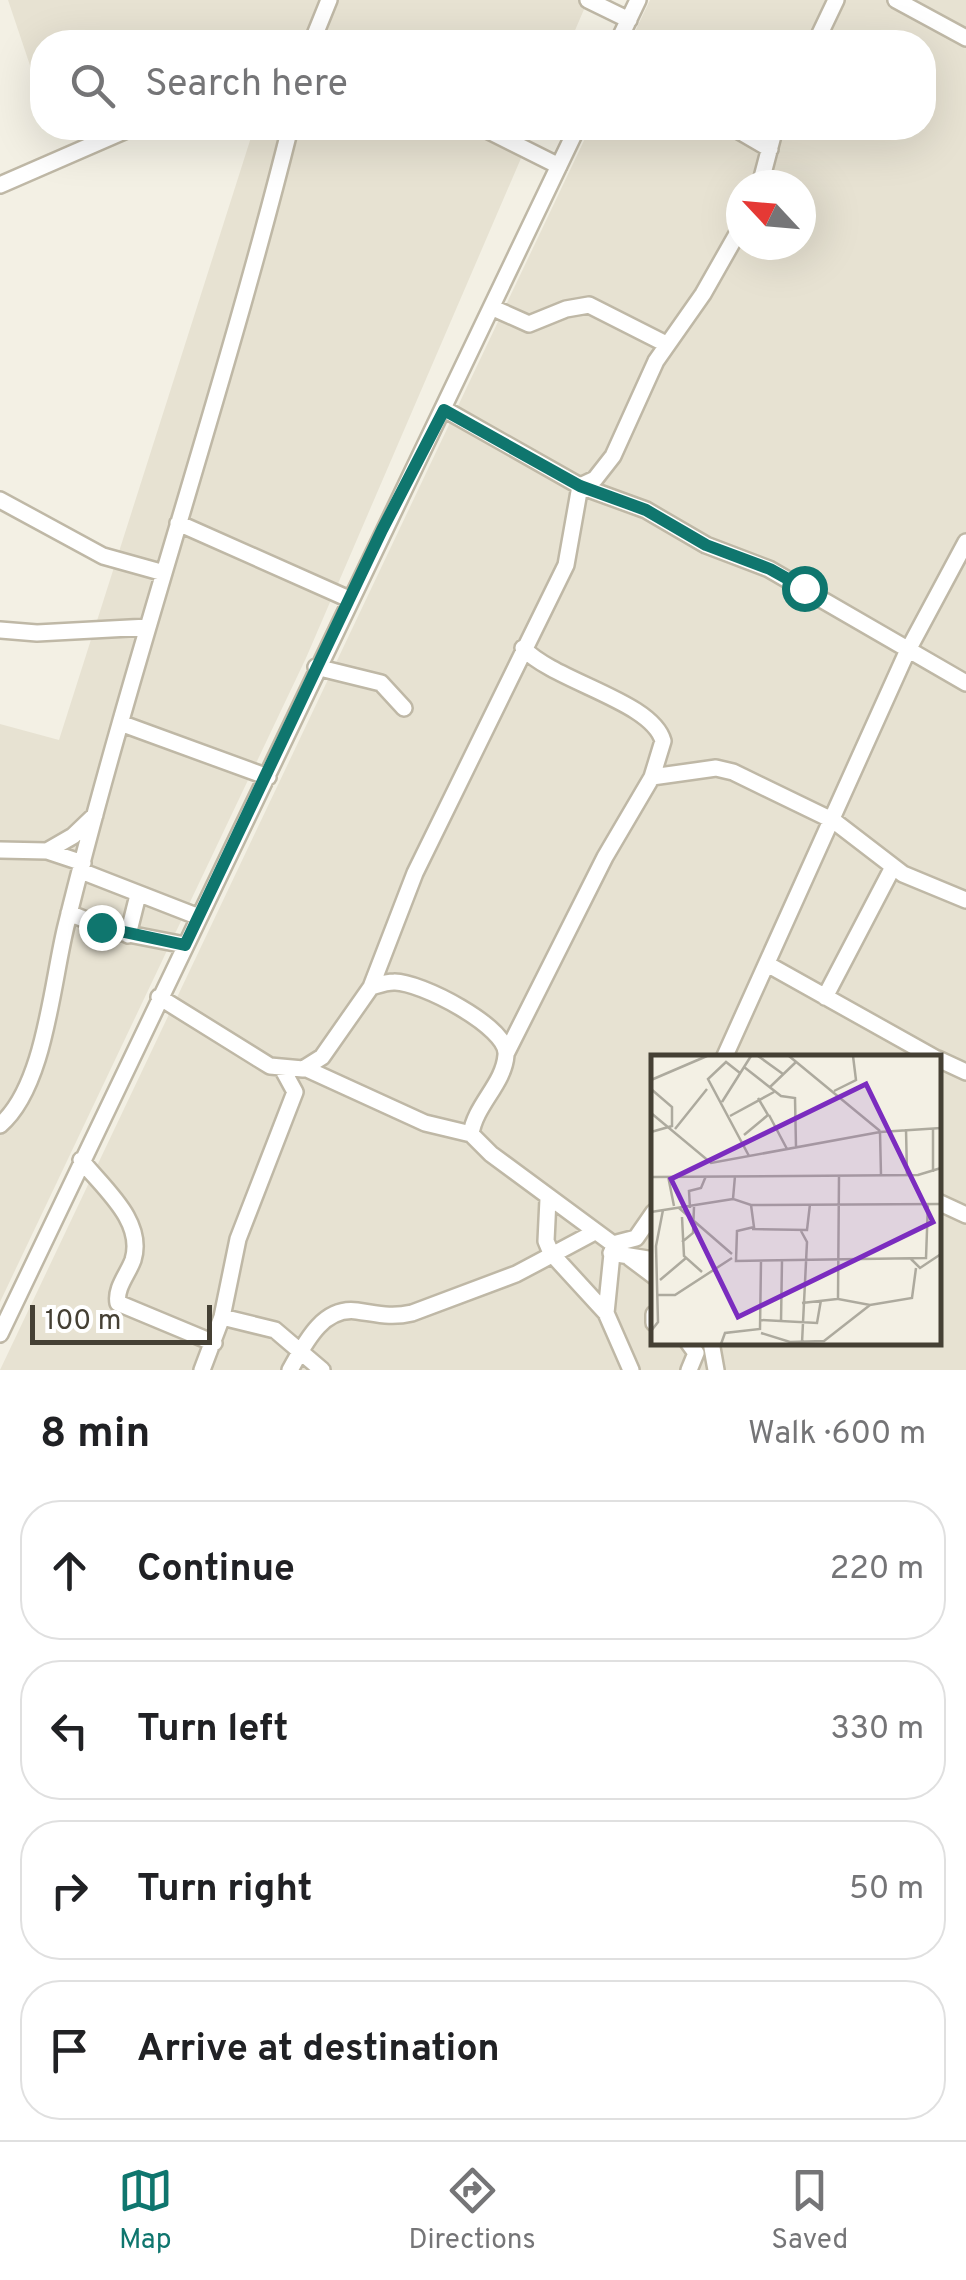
<!DOCTYPE html>
<meta charset="utf-8">
<style>
body{margin:0;font-family:Overpass,sans-serif;background:#f2f2f2;color:#202124}
.compass{position:absolute;left:726px;top:170px;width:90px;height:90px;border-radius:50%;background:#fff;box-shadow:0 10px 40px #0002;rotate:296deg}
.scale{position:absolute;left:30px;bottom:25px;width:182px;box-sizing:border-box;padding-left:10px;border:5px solid #454034;border-top:0;font-size:28px;line-height:35px;white-space:nowrap;color:#454034;-webkit-text-stroke:8px #fff;paint-order:stroke}
.stop{position:absolute;width:30px;height:30px;margin:-22px;border:8px solid #0f766e;border-radius:50%;background:#fff}
.stop.end{background:#0f766e;border-color:#fff;box-shadow:0 2px 10px #0008}
.list{margin:0;padding:0;list-style:none}
h2{display:flex;justify-content:space-between;align-items:center;height:130px;margin:0;padding:0 40px;font-size:42px}
h2 small{font-size:32px;font-weight:400;color:#757577}
.list li{display:grid;grid-template-columns:65px 1fr auto;gap:30px;align-items:center;box-sizing:border-box;height:140px;margin:0 20px 20px;padding:0 20px;border:2px solid #e0e0e0;border-radius:40px}
.list b{display:block;font-size:38px;white-space:nowrap}
.list em{font-size:32px;font-style:normal;color:#757577}
.icon{flex:none;width:55px;height:55px;fill:none;stroke:currentColor;stroke-width:2;stroke-linecap:round;stroke-linejoin:round}
.map{position:relative;flex:none;width:966px;height:1370px;overflow:hidden}
.search{position:absolute;background:#fff;box-shadow:0 10px 40px #0002;left:30px;right:30px;top:30px;height:110px;display:flex;align-items:center;gap:25px;box-sizing:border-box;padding:0 35px;border-radius:40px;color:#757577;font-size:38px}
.sheet{height:770px;background:#fff}
nav{display:flex;justify-content:space-around;align-items:center;box-sizing:border-box;height:140px;border-top:2px solid #e0e0e0;background:#fff;font-size:28px;color:#757577}
nav a{display:grid;justify-items:center;gap:5px}
nav .on{color:#0f766e}
.map>svg:first-child{display:block}
.residential{fill:#e7e2d2;fill-rule:evenodd}
.lines{fill:none;stroke-linecap:round;stroke-linejoin:round}
.minor-casing{stroke:#bfb8a6;stroke-width:20}
.minor{stroke:#fff;stroke-width:15}
.route{stroke:#0f766e;stroke-width:12}
.inset-road{fill:none;stroke:#adaa9e;stroke-width:2.5}
.view{fill:#7b2cbf;fill-opacity:0.15;stroke:#7b2cbf;stroke-width:5}
.inset-edge{fill:none;stroke:#454034;stroke-width:5}
</style>
<div class="map">
<svg width="966" height="1370" viewBox="0 0 966 1370">
<rect width="100%" height="100%" fill="#f3f0e4"/>
<!-- residential -->
<path class="residential" d="M 8,0 L 588,0 L 570,42 L 42,42 L 42,101 Z
M 650,0 L 966,0 L 966,1370 L 0,1370 L 590,128 L 924,128 L 924,42 L 630,42 ZM 741,185 L 801,185 L 801,245 L 741,245 ZM 654,1058 L 938,1058 L 938,1342 L 654,1342 Z
M 254,128 L 534,128 L 306,658 L 0,1302 L 0,724 L 59,740 Z"/>
<g class="lines">
<!-- minor casing -->
<g class="minor-casing">
<path id="minor" d="M 588,0 L 629,20
M 896,0 L 966,38
M 312,42 L 329,0
M 618,42 L 638,0
M 816,42 L 836,0
M 483,128 L 559,166
M 734,128 L 770,149
M 0,185 L 131,128
M 760,185 L 775,128
M 493,308 L 529,324 L 566,309 L 589,305 L 666,344
M 444,409 L 580,486 L 646,510 L 706,545 L 769,569 L 966,683
M 0,500 L 103,556 L 164,573
M 178,523 L 349,599
M 0,630 L 37,633 L 148,627
M 316,667 L 381,683 L 404,708
M 123,724 L 268,777
M 652,777 L 716,768 L 733,772 L 834,821 L 903,874 L 966,900
M 0,850 L 47,851 L 83,863
M 47,851 L 73,836 L 95,815
M 81,871 L 199,917
M 69,913 L 113,931 L 185,945
M 128,935 L 138,895
M 767,964 L 935,1058
M 371,987 C 378,985 386,982 394,982 C 419,981 509,1027 506,1055 C 504,1084 475,1105 471,1134 L 491,1154 L 613,1244 L 636,1238 L 654,1212
M 159,997 L 270,1066 L 303,1069 L 322,1057 L 371,987 L 415,873 L 566,565 L 580,486 L 595,479 L 613,456 L 656,361 L 703,294 L 741,227
M 825,997 L 893,867
M 507,1052 L 605,857 L 652,777 L 663,741 C 652,701 555,682 523,648
M 724,1058 L 907,652 L 966,542
M 938,1059 L 966,1072
M 309,1070 L 425,1123 L 471,1134
M 0,1125 C 45,1087 52,982 66,926 C 132,658 223,396 290,128
M 81,1160 C 103,1188 145,1221 133,1260 C 128,1274 115,1288 118,1303 L 214,1343
M 548,1199 L 546,1241 L 551,1253 L 606,1313
M 938,1202 L 966,1215
M 613,1244 L 606,1313 L 631,1370
M 611,1253 L 654,1260
M 630,1258 L 654,1276
M 654,1314 L 654,1323
M 222,1317 L 275,1330 L 322,1370
M 0,1334 L 577,128
M 688,1342 L 696,1353 L 689,1370
M 711,1342 L 716,1370
M 202,1370 L 222,1317 L 238,1239 L 295,1092 L 283,1070
M 290,1370 C 304,1345 322,1306 357,1311 C 378,1314 391,1318 412,1313 L 516,1274 L 593,1233"/>
</g>
<!-- minor -->
<use href="#minor" class="minor"/>
</g>
<g class="lines">
<!-- route -->
<path class="route" d="M 101,927 L 185,945 L 382,530 L 444,410 L 580,486 L 646,510 L 706,545 L 770,569 L 804,588"/>
</g>
<!-- overview -->
<g transform="translate(651 1055)">
<rect width="290" height="290" fill="#f3f0e4"/>
<path class="inset-road" d="M 107,1 L 132,19M 138,1 L 229,76M 93,12 L 130,41 L 144,43 L 145,92M 89,18 L 75,7 L 57,24 L 98,101M 0,25 L 56,1M 119,32 L 145,7M 0,34 L 21,52 L 21,71 L 0,77M 183,36 L 205,25 L 202,1M 71,47 L 100,1M 0,58 L 60,108 L 229,77 L 290,73M 118,60 L 136,94M 79,61 L 123,37M 24,74 L 56,34M 255,74 L 256,120M 229,77 L 230,120M 93,80 L 117,60 L 107,43M 282,117 L 282,73M 17,121 L 23,151M 84,121 L 82,144 L 100,150 L 290,149M 188,121 L 187,244 L 219,250 L 261,243 L 265,213M 0,122 L 267,120 L 290,113M 100,150 L 103,172 L 86,176 L 85,206 L 275,203 L 277,148M 28,153 L 81,199M 39,153 L 38,136 L 50,133 L 55,121M 0,157 L 82,144M 31,162 L 33,201 L 51,217M 101,174 L 156,175 L 159,149M 150,176 L 156,187 L 151,288M 31,187 L 42,178 L 43,152M 260,204 L 269,213 L 290,199M 9,225 L 35,203M 6,240 L 24,240 L 81,203M 151,248 L 186,244M 110,265 L 166,268 L 170,245M 130,267 L 131,205M 0,276 L 7,267 L 5,191 L 12,155M 110,278 L 139,287 L 173,286 L 219,250M 70,289 L 74,278 L 109,274 L 110,206"/>
<path class="view" d="M 215,29 L 282,167 L 87,262 L 20,124 Z"/>
<rect width="290" height="290" class="inset-edge"/>
</g>
</svg>
<svg class="compass" viewBox="-18 -18 36 36"><path d="M0-13l5 13h-10z" fill="#e53935"/><path d="M0 13l5-13h-10z" fill="#757577"/></svg>
<div class="scale">100 m</div>
<div class="stop" style="left:804px;top:588px"></div>
<div class="stop end" style="left:101px;top:927px"></div>
<div class="search"><svg class="icon" aria-label="search" viewBox="0 0 24 24"><circle cx="10" cy="10" r="6"/><path d="M15 15l6 6"/></svg>Search here</div>
</div>
<section class="sheet">
<h2>8 min<small>Walk · 600 m</small></h2>
<ul class="list">
<li><svg class="icon" aria-label="ahead" viewBox="0 0 24 24"><path d="M12 20V5M6 11l6-6 6 6"/></svg><div><b>Continue</b></div><em>220 m</em></li>
<li><svg class="icon" aria-label="left" viewBox="0 0 24 24"><path d="M17 20v-9H6M10 6l-5 5 5 5"/></svg><div><b>Turn left</b></div><em>330 m</em></li>
<li><svg class="icon" aria-label="right" viewBox="0 0 24 24"><path d="M7 20v-9h11M14 6l5 5-5 5"/></svg><div><b>Turn right</b></div><em>50 m</em></li>
<li><svg class="icon" aria-label="arrive" viewBox="0 0 24 24"><path d="M6 21V4h12l-3 4 3 4H6"/></svg><div><b>Arrive at destination</b></div></li>
</ul>
</section>
<nav>
<a class="on"><svg class="icon" aria-label="map" viewBox="0 0 24 24"><path d="M3 6l6-2 6 2 6-2v14l-6 2-6-2-6 2zM9 4v14M15 6v14"/></svg>Map</a>
<a><svg class="icon" aria-label="directions" viewBox="0 0 24 24"><path d="M12 3l9 9-9 9-9-9zM9 14v-3h6M13 9l2 2-2 2"/></svg>Directions</a>
<a><svg class="icon" aria-label="saved" viewBox="0 0 24 24"><path d="M7 4h10v16l-5-4-5 4z"/></svg>Saved</a>
</nav>
